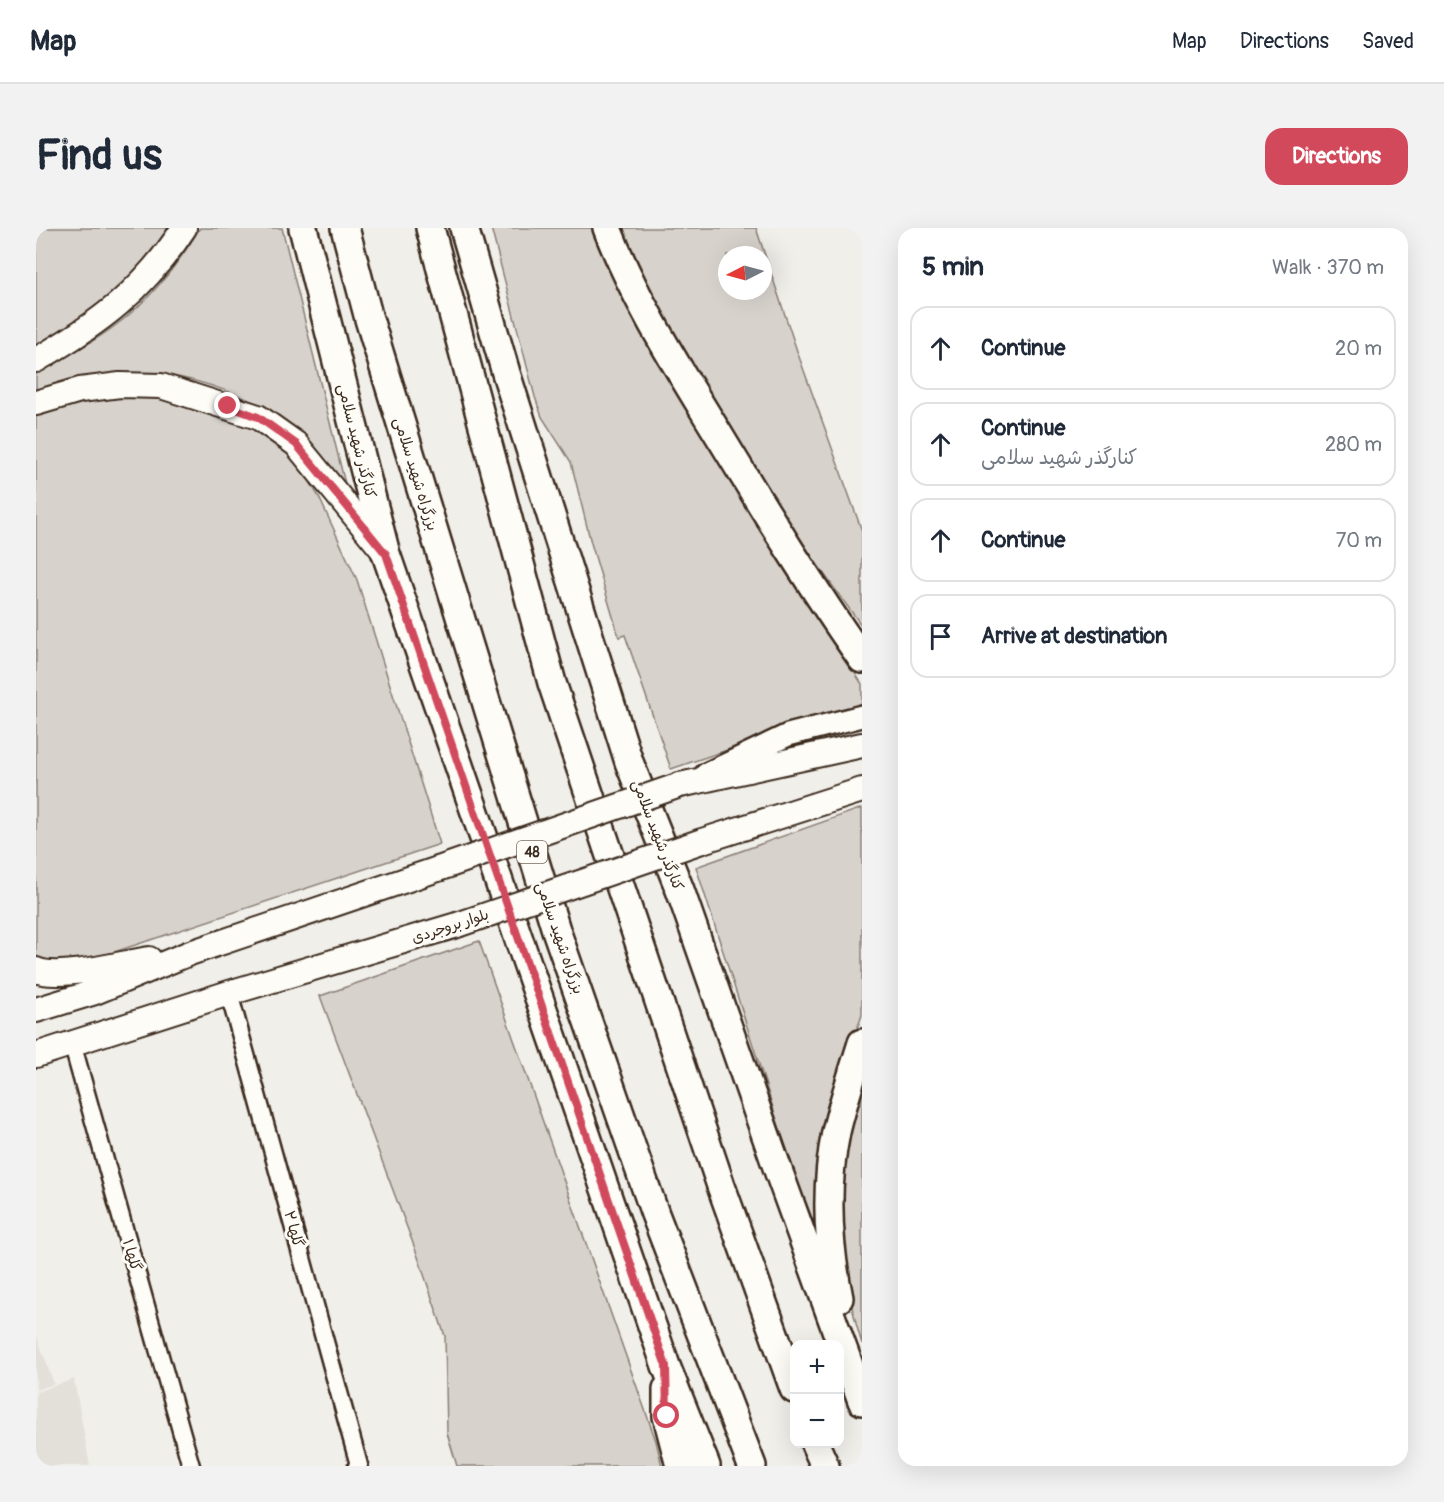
<!DOCTYPE html>
<meta charset="utf-8">
<style>
body{margin:0;font-family:Pangolin,"Playpen Sans Arabic",sans-serif;background:#f2f2f3;color:#1f2937}
.controls{position:absolute;right:18px;bottom:18px;display:grid;overflow:hidden;border-radius:12px;box-shadow:0 6px 24px #0002}
.controls button{width:54px;height:54px;display:grid;place-items:center;padding:0;border:0;border-bottom:2px solid #e0e1e3;background:#fff;color:#1f2937;font:30px sans-serif}
.compass{position:absolute;left:682px;top:18px;width:54px;height:54px;border-radius:50%;background:#fff;box-shadow:0 6px 24px #0002;rotate:264deg}
.stop{position:absolute;width:18px;height:18px;margin:-14px;border:4px solid #d1495b;border-radius:50%;background:#fff}
.stop.end{background:#d1495b;border-color:#fff;box-shadow:0 2px 6px #0008}
.list{margin:0;padding:0;list-style:none}
h2{display:flex;justify-content:space-between;align-items:center;height:78px;margin:0;padding:0 24px;font-size:26px}
h2 small{font-size:20px;font-weight:400;color:#747a83}
.list li{display:grid;grid-template-columns:39px 1fr auto;gap:18px;align-items:center;box-sizing:border-box;height:84px;margin:0 12px 12px;padding:0 12px;border:2px solid #e0e1e3;border-radius:18px}
.list b{display:block;font-size:22px;white-space:nowrap}
.list p{margin:0;font-size:20px;white-space:nowrap;color:#747a83}
.list em{font-size:20px;font-style:normal;color:#747a83}
.icon{flex:none;width:33px;height:33px;fill:none;stroke:currentColor;stroke-width:2;stroke-linecap:round;stroke-linejoin:round}
.map{position:relative;flex:none;width:826px;height:1238px;overflow:hidden;border-radius:18px}
header{display:flex;align-items:center;gap:36px;box-sizing:border-box;height:84px;padding:0 30px;background:#fff;border-bottom:2px solid #e0e1e3}
header strong{font-size:28px}
nav{display:flex;gap:33px;margin-inline-start:auto;font-size:21px}
.intro{display:flex;align-items:center;justify-content:space-between;box-sizing:border-box;height:144px;padding:0 36px}
h1{margin:0;font-size:42px}
.button{padding:15px 27px;border-radius:18px;background:#d1495b;color:#fff;font-size:21px;font-weight:700}
main{display:flex;gap:36px;padding:0 36px}
aside{flex:1;background:#fff;border-radius:18px;box-shadow:0 6px 24px #0002}
.map>svg:first-child{display:block}
.built{fill:#e3e0da}
.green{fill:#d7d2cc;stroke:#897e75;stroke-width:1.5;fill-rule:evenodd}
.lines{fill:none;stroke-linecap:round;stroke-linejoin:round}
.minor-casing{stroke:#3b2a1e;stroke-width:21}
.tertiary-casing{stroke:#3b2a1e;stroke-width:26}
.secondary-casing{stroke:#3b2a1e;stroke-width:28}
.primary-casing{stroke:#3b2a1e;stroke-width:32}
.trunk-casing{stroke:#3b2a1e;stroke-width:32}
.minor{stroke:#fdfcf7;stroke-width:16}
.tertiary{stroke:#fdfcf7;stroke-width:21}
.secondary{stroke:#fdfcf7;stroke-width:24}
.primary{stroke:#fdfcf7;stroke-width:27}
.trunk{stroke:#fdfcf7;stroke-width:27}
.secondary-bridge-casing{stroke:#3b2a1e;stroke-width:28;stroke-linecap:butt}
.secondary-bridge{stroke:#fdfcf7;stroke-width:24}
.route{stroke:#d1495b;stroke-width:8}
.labels{text-anchor:middle;stroke-width:6;stroke-linejoin:round;paint-order:stroke}
.shield{fill:#fdfcf7;stroke:#75695f;stroke-width:1.5}
.shield-label{font-size:14px;font-weight:bold;fill:#3b2a1e}
.street-label{font-size:15px;fill:#3b2a1e;stroke:#fdfcf7}
</style>
<header>
<strong>Map</strong>
<nav><a>Map</a><a>Directions</a><a>Saved</a></nav>
</header>
<div class="intro"><h1>Find us</h1><a class="button">Directions</a></div>
<main>
<div class="map">
<svg width="826" height="1238" viewBox="0 0 826 1238">
<rect width="100%" height="100%" fill="#f1efea"/>
<filter id="ink" filterUnits="userSpaceOnUse"><feTurbulence type="fractalNoise" baseFrequency=".0167" numOctaves="2"/><feDisplacementMap in="SourceGraphic" scale="12" xChannelSelector="R" yChannelSelector="G"/><feConvolveMatrix kernelMatrix="1 2 1 2 8 2 1 2 1" color-interpolation-filters="sRGB"/></filter>
<g filter="url(#ink)">
<!-- built -->
<path class="built" d="M 0,1106 L 18,1156 L 0,1162 Z
M 38,1151 L 54,1238 L 0,1238 L 0,1164 Z"/>
<!-- green -->
<path class="green" d="M 0,0 L 132,0 C 96,55 56,87 0,119 Z
M 164,0 L 246,0 L 315,280 C 299,252 284,223 260,201 C 226,170 150,145 103,145 C 85,145 67,149 49,152 C 33,154 15,156 0,163 L 0,145 C 25,131 52,118 76,100 C 113,74 140,39 164,0 Z
M 455,0 L 562,0 L 753,346 L 776,378 L 826,456 L 826,476 L 635,541 L 589,407 L 583,409 L 555,315 L 535,234 L 506,189 L 499,169 Z
M 585,0 L 720,0 L 762,126 L 826,303 L 826,398 C 779,335 734,269 691,202 C 652,140 609,70 585,0 ZM 691,27 L 727,27 L 727,63 L 691,63 Z
M 96,168 L 126,170 L 214,195 L 259,229 L 283,269 L 321,352 L 404,616 L 51,733 L 11,733 L 0,728 L 0,187 C 30,172 63,171 96,168 Z
M 826,580 L 826,787 L 815,818 L 784,1011 L 755,936 L 660,639 Z
M 443,713 L 620,1213 L 626,1238 L 421,1238 L 411,1205 L 409,1108 L 381,1026 L 284,768 Z
M 826,848 L 826,1116 C 809,1063 799,989 805,933 C 808,907 820,875 826,848 Z"/>
<g class="lines">
<!-- minor casing -->
<g class="minor-casing">
<path id="minor" d="M 193,765 L 323,1237 L 321,1238
M 36,815 L 155,1238"/>
</g>
<!-- tertiary casing -->
<g class="tertiary-casing">
<path id="tertiary" d="M 670,546 L 752,507 L 826,488"/>
</g>
<!-- secondary casing -->
<g class="secondary-casing">
<path id="secondary" d="M 0,132 C 64,95 107,63 148,0
M 0,175 L 44,162 L 84,157 L 125,158 L 222,189 L 260,216 L 350,326
M 644,557 L 826,517
M 666,613 L 826,562
M 0,742 C 22,752 87,735 113,731
M 0,782 L 59,764 L 154,725 L 402,641
M 0,827 L 193,765 L 421,697"/>
</g>
<!-- primary casing -->
<g class="primary-casing">
<path id="primary" d="M 267,0 L 350,326 L 630,1138 L 670,1238
M 428,0 L 470,145 L 593,534 L 644,662 L 742,942 L 826,1173
M 571,0 C 600,75 644,143 686,212 C 731,286 776,360 826,431
M 803,1070 C 792,1017 789,958 800,904 C 807,874 817,844 826,815
M 631,1161 L 631,1188 L 644,1238"/>
</g>
<!-- trunk casing -->
<g class="trunk-casing">
<path id="trunk" d="M 309,0 L 333,91 L 520,702 L 619,986 L 716,1238
M 394,0 L 516,455 L 685,958 L 758,1161
M 779,1216 L 789,1238"/>
</g>
<!-- minor -->
<use href="#minor" class="minor"/>
<!-- tertiary -->
<use href="#tertiary" class="tertiary"/>
<!-- secondary -->
<use href="#secondary" class="secondary"/>
<!-- primary -->
<use href="#primary" class="primary"/>
<!-- trunk -->
<use href="#trunk" class="trunk"/>
<!-- secondary-bridge casing -->
<g class="secondary-bridge-casing">
<path id="secondary-bridge" d="M 402,641 L 644,557
M 421,697 L 666,613"/>
</g>
<!-- secondary-bridge -->
<use href="#secondary-bridge" class="secondary-bridge"/>
</g>
</g>
<g class="lines" filter="url(#ink)">
<!-- route -->
<path class="route" d="M 192,178 L 222,189 L 260,216 L 350,326 L 630,1138 L 631,1188"/>
</g>
<g class="labels">
<!-- shield labels -->
<rect class="shield" x="481" y="613" width="30" height="22" rx="4.5"/>
<g class="shield-label">
<text x="496" y="629">48</text>
</g>
<!-- street labels -->
<g class="street-label">
<text transform="translate(321 213) rotate(76)" y="5">کنارگذر شهید سلامی</text>
<text transform="translate(380 246) rotate(73)" y="5">بزرگراه شهید سلامی</text>
<text transform="translate(622 607) rotate(69)" y="5">کنارگذر شهید سلامی</text>
<text transform="translate(414 698) rotate(-18)" y="5">بلوار بروجردی</text>
<text transform="translate(524 710) rotate(71)" y="5">بزرگراه شهید سلامی</text>
<text transform="translate(258 1001) rotate(75)" y="5">گلها ۲</text>
<text transform="translate(96 1027) rotate(74)" y="5">گلها ۱</text>
</g>
</g>
</svg>
<div class="controls">
<button>+</button>
<button>−</button>
</div>
<svg class="compass" viewBox="-18 -18 36 36"><path d="M0-13l5 13h-10z" fill="#e53935"/><path d="M0 13l5-13h-10z" fill="#747a83"/></svg>
<div class="stop" style="left:631px;top:1188px"></div>
<div class="stop end" style="left:192px;top:178px"></div>
</div>
<aside>
<h2>5 min<small>Walk · 370 m</small></h2>
<ul class="list">
<li><svg class="icon" aria-label="ahead" viewBox="0 0 24 24"><path d="M12 20V5M6 11l6-6 6 6"/></svg><div><b>Continue</b></div><em>20 m</em></li>
<li><svg class="icon" aria-label="ahead" viewBox="0 0 24 24"><path d="M12 20V5M6 11l6-6 6 6"/></svg><div><b>Continue</b><p>کنارگذر شهید سلامی</p></div><em>280 m</em></li>
<li><svg class="icon" aria-label="ahead" viewBox="0 0 24 24"><path d="M12 20V5M6 11l6-6 6 6"/></svg><div><b>Continue</b></div><em>70 m</em></li>
<li><svg class="icon" aria-label="arrive" viewBox="0 0 24 24"><path d="M6 21V4h12l-3 4 3 4H6"/></svg><div><b>Arrive at destination</b></div></li>
</ul>
</aside>
</main>
